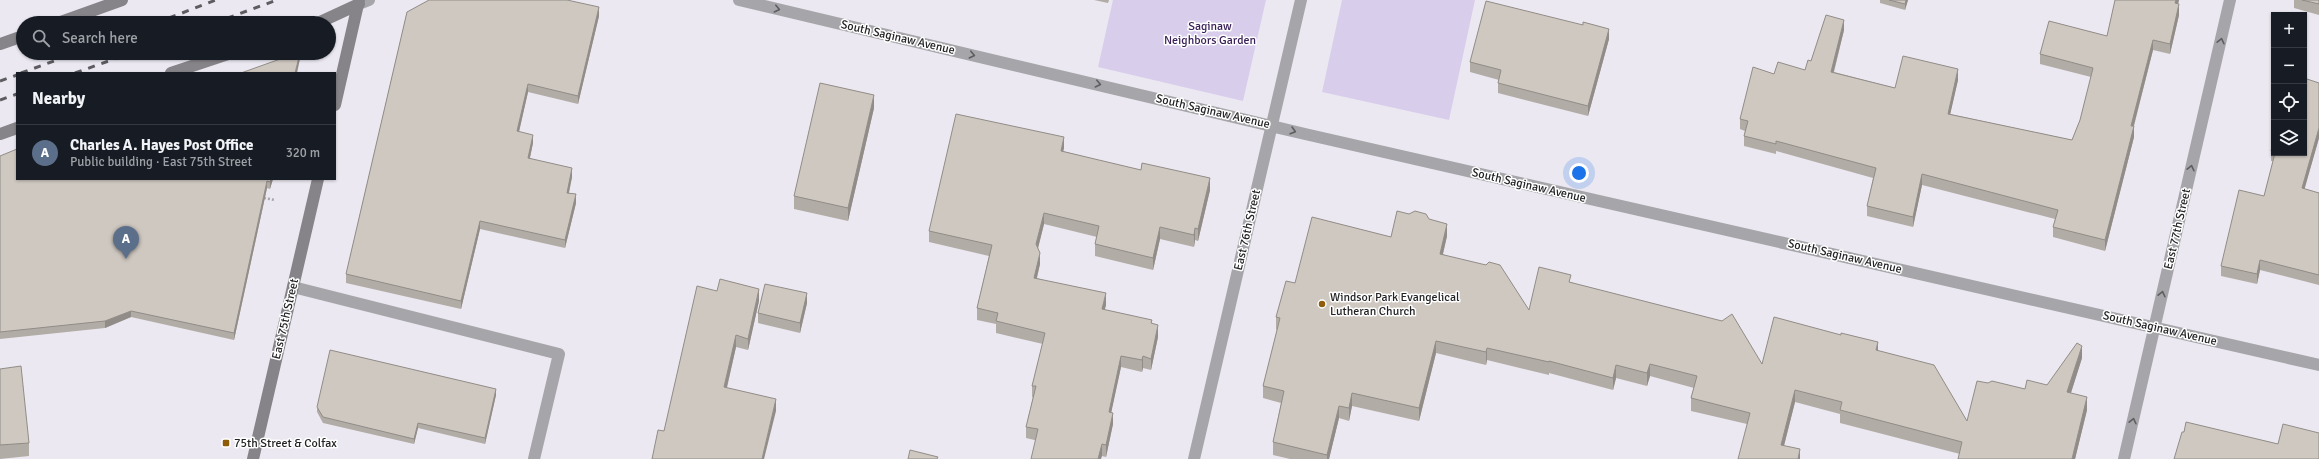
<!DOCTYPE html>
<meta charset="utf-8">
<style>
body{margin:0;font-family:Signika,sans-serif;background:#242831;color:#f1f3f6}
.controls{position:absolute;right:12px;top:12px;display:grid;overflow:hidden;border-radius:0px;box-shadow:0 1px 3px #0004}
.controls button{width:36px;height:36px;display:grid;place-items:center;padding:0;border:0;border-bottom:1px solid #363941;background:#171b24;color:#f1f3f6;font:20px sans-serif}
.you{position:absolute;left:1579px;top:173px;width:14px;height:14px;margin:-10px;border:3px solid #fff;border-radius:50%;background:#1a73e8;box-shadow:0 0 0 6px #1a73e833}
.badge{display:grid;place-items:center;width:26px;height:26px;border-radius:50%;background:#1a73e8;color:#fff;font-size:13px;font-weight:700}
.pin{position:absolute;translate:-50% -33px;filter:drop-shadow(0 1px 2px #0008)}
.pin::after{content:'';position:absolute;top:21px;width:14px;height:12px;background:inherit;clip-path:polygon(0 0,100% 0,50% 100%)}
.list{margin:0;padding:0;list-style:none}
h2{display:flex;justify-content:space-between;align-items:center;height:52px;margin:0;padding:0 16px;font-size:17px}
h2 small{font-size:13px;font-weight:400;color:#9ea1a6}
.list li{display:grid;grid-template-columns:26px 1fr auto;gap:12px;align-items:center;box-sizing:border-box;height:56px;padding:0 16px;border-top:1px solid #363941}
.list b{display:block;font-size:15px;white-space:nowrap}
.list p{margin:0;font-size:13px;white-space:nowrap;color:#9ea1a6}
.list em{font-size:13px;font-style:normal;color:#9ea1a6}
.icon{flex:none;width:22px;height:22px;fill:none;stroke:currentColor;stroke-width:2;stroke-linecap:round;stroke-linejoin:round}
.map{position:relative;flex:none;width:2319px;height:459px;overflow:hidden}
.search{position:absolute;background:#171b24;box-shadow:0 1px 3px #0004;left:16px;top:16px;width:320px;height:44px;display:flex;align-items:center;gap:10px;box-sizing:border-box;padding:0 14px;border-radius:22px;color:#9ea1a6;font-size:15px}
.panel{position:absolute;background:#171b24;box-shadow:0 1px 3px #0004;left:16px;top:72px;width:320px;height:108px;border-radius:0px}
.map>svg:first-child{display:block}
.green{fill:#d8ceec}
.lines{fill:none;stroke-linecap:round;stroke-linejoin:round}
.path{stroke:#a7a5ac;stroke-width:2.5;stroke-dasharray:2 2;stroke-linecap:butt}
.service{stroke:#a6a5a9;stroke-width:12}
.minor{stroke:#a6a5a9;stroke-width:12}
.tertiary{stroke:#a6a5a9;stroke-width:12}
.secondary{stroke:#868489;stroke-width:12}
.rail{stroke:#5d5c61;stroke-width:3;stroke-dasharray:7 7;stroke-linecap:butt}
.wall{fill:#b2aca6}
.shaded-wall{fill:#918c87}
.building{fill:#cfc8c1;stroke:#918c87}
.oneway{stroke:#5e5d60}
.poi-dot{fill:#8e5c0a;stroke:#fff;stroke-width:1.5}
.labels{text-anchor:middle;stroke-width:3;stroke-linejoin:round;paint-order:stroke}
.park-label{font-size:12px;fill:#392158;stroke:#fff}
.street-label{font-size:12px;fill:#232225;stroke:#fff}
.poi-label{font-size:12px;fill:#232225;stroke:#fff;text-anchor:start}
</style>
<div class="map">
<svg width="2319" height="459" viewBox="0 0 2319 459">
<rect width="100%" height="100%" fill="#ebe8f1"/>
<!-- green -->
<path class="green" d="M 1113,0 L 1266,0 L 1243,101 L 1098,67 Z
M 1342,0 L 1475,0 L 1449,120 L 1322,92 Z"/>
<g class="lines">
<!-- path -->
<path class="path" d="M 264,198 L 275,200"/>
<!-- service -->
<path class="service" d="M 293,287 L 559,354 L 534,459"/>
<!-- minor -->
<path class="minor" d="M 739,0 L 1305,134 L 2319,365
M 2124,459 L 2230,0"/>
<!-- tertiary -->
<path class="tertiary" d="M 359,4 L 369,0
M 1194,459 L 1301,0"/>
<!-- secondary -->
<path class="secondary" d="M 58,23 L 122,0
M 318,23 L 359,4
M 0,44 L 23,36
M 171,73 L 231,53
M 335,105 L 359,0
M 0,134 L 17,128
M 253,459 L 318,179"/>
<!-- rail -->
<path class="rail" d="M 156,23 L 216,0
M 214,23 L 277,0
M 21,73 L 76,53
M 75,73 L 131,53
M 0,81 L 17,75
M 0,100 L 17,94"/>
</g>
<!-- wall -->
<path class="wall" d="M 1094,0 L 1109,0 L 1108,3 Z
M 1880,0 L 1908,0 L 1905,10 L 1880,3 Z
M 2115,0 L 2179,0 L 2178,4 L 2179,15 L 2170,54 L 2153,50 L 2134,126 L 2134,137 L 2105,251 L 2053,237 L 2053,227 L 2055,219 L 1922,185 L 1913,227 L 1867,216 L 1867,206 L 1873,178 L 1776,151 L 1776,154 L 1744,146 L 1744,136 L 1745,131 L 1740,129 L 1740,119 L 1805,70 L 1811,61 L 1844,30 L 1834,72 L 1895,88 L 1958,80 L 1950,114 L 2072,140 L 2080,120 L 2091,77 L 2040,64 L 2040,54 L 2107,36 Z
M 2294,0 L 2319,0 L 2319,15 L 2294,8 Z
M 407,12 L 599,16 L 578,104 L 528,92 L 519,132 L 533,143 L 530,158 L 572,177 L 569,193 L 576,203 L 565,248 L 480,229 L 461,309 L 346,283 L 346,274 Z
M 1609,39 L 1588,116 L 1498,93 L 1498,83 L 1499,80 L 1470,72 L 1470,62 Z
M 2319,83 L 2319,138 L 2304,189 L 2319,193 L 2319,285 L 2260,270 L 2257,284 L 2221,276 L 2221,266 L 2264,196 L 2273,161 L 2271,161 L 2271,151 L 2274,140 L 2274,153 L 2304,153 Z
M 2274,100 L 2274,116 L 2272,115 L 2272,105 Z
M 874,108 L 848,221 L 794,209 L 794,196 Z
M 1064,148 L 1063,151 L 1210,190 L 1198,241 L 1195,240 L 1194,247 L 1160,239 L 1153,270 L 1095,256 L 1095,244 L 1097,237 L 1044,224 L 1038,248 L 1040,264 L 1037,278 L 1106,305 L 1104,310 L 1152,323 L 1158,337 L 1151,370 L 1143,368 L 1142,372 L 1121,367 L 1111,412 L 1113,424 L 1106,457 L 1026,438 L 1026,427 L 1033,397 L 1032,397 L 1032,386 L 1043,344 L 996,333 L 996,324 L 977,320 L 977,308 L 989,256 L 929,242 L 929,231 Z
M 0,156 L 17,179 L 273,179 L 270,189 L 267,188 L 234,340 L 131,317 L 105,328 L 0,339 Z
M 1429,219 L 1447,236 L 1443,254 L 1529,310 L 1571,282 L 1762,364 L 1878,351 L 1967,421 L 2025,389 L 2047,385 L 2082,358 L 2071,393 L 2087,410 L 2075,459 L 1958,459 L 1960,454 L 1840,423 L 1840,414 L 1795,402 L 1784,446 L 1800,459 L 1747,424 L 1691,411 L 1691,398 L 1694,388 L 1650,376 L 1647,386 L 1616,378 L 1613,390 L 1549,373 L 1549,375 L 1487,360 L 1486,365 L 1436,353 L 1419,421 L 1352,406 L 1349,421 L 1339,418 L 1329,459 L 1290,459 L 1273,455 L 1273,442 L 1281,403 L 1263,398 L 1263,386 L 1277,330 L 1276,329 L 1276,317 L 1295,283 L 1391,237 Z
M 759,301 L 748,350 L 736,347 L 727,388 L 776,411 L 664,431 Z
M 807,303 L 800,333 L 758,323 L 758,313 Z
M 0,369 L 29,443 L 29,456 L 0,459 Z
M 496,395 L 485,444 L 418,428 L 414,444 L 323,423 L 317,412 L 317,407 Z"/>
<!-- shaded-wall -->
<path class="shaded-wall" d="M 1906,0 L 1908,0 L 1905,10 L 1905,4 Z
M 2176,0 L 2179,0 L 2175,14 L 2175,3 Z
M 2179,4 L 2179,15 L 2170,54 L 2170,44 Z
M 599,7 L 599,16 L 578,104 L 578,96 Z
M 1844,20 L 1844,30 L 1831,82 L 1831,72 Z
M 1609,29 L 1609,39 L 1588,116 L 1588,106 Z
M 2153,40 L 2153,50 L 2131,136 L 2131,126 Z
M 300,53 L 300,59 L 297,73 L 295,73 Z
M 1958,69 L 1958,80 L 1948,124 L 1948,114 Z
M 528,84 L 528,92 L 517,140 L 517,131 Z
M 874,95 L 874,108 L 848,221 L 848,208 Z
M 2134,126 L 2134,137 L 2105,251 L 2105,240 Z
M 2319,128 L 2319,138 L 2302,198 L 2302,188 Z
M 533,135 L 533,143 L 528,166 L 528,158 Z
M 1064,137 L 1064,148 L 1061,162 L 1061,151 Z
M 572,168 L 572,177 L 567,201 L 567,193 Z
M 1922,174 L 1922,185 L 1913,227 L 1913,217 Z
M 1210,178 L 1210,190 L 1198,241 L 1198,229 Z
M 271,179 L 273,179 L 270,189 L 270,182 Z
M 267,181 L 267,188 L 234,340 L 234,333 Z
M 576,194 L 576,203 L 565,248 L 565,240 Z
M 1044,213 L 1044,224 L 1036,256 L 1036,244 Z
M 480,221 L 480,229 L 461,309 L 461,301 Z
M 1447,224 L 1447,236 L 1440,266 L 1440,254 Z
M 1160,227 L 1160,239 L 1153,270 L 1153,258 Z
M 1195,228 L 1195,240 L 1194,247 L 1194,235 Z
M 1040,253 L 1040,264 L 1034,289 L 1034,278 Z
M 2260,260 L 2260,270 L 2257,284 L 2257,274 Z
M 759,289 L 759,301 L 748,350 L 748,339 Z
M 807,293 L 807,303 L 800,333 L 800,323 Z
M 1106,293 L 1106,305 L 1102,321 L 1102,309 Z
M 131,311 L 131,317 L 105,328 L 105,321 Z
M 1158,325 L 1158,337 L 1151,370 L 1151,359 Z
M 736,335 L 736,347 L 724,399 L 724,387 Z
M 1436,341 L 1436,353 L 1419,421 L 1419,408 Z
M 1878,342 L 1878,355 L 1876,350 Z
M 2082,346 L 2082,358 L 2067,405 L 2067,392 Z
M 1487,348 L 1487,360 L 1486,365 L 1486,352 Z
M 1121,356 L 1121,367 L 1109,423 L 1109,412 Z
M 1143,356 L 1143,368 L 1142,372 L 1142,360 Z
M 1650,364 L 1650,376 L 1647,386 L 1647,373 Z
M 1616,365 L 1616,378 L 1613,390 L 1613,378 Z
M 496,389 L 496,395 L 485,444 L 485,438 Z
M 1795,390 L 1795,402 L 1781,457 L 1781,445 Z
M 1352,393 L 1352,406 L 1349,421 L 1349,408 Z
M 2087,397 L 2087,410 L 2075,459 L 2072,459 Z
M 776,399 L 776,411 L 764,459 L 762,459 Z
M 1339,406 L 1339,418 L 1329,459 L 1327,459 L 1327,455 Z
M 1113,413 L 1113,424 L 1106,457 L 1106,445 Z
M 418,423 L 418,428 L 414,444 L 414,439 Z
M 1102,444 L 1102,456 L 1101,459 L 1098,459 Z
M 1800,449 L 1800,459 L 1798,459 Z"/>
<!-- building -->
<path class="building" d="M 429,0 L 567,0 L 599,7 L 578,96 L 528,84 L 517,131 L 533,135 L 528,158 L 572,168 L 567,193 L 576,194 L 565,240 L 480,221 L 461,301 L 346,274 L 407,12 Z
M 1889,0 L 1906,0 L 1905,4 Z
M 2115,0 L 2176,0 L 2175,3 L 2179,4 L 2170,44 L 2153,40 L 2131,126 L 2134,126 L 2105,240 L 2053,227 L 2058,210 L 1922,174 L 1913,217 L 1867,206 L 1876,168 L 1776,141 L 1776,144 L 1744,136 L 1748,121 L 1740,119 L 1753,67 L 1774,74 L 1778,62 L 1805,70 L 1808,60 L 1811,61 L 1826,15 L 1844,20 L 1831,72 L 1895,88 L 1903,56 L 1958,69 L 1948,114 L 2072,140 L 2080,120 L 2093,68 L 2040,54 L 2049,21 L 2107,36 Z
M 2302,0 L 2319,0 L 2319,4 Z
M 1486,1 L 1583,25 L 1583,22 L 1609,29 L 1588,106 L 1498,83 L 1501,70 L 1470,62 Z
M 297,53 L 300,53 L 295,73 L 241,73 Z
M 2304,78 L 2319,83 L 2319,128 L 2302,188 L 2319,193 L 2319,275 L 2260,260 L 2257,274 L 2221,266 L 2239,190 L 2264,196 L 2275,153 L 2304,153 Z
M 820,83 L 874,95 L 848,208 L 794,196 Z
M 956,114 L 1064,137 L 1061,151 L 1141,170 L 1142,163 L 1210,178 L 1198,229 L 1195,228 L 1194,235 L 1160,227 L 1153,258 L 1095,244 L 1099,226 L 1044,213 L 1036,244 L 1040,253 L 1034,278 L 1106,293 L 1102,309 L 1152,320 L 1151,323 L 1158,325 L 1151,359 L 1143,356 L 1142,360 L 1121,356 L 1109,412 L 1113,413 L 1106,445 L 1102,444 L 1098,459 L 1031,459 L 1038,429 L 1026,427 L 1036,386 L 1032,386 L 1045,333 L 996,321 L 998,313 L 977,308 L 992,245 L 929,231 Z
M 2274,140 L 2274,152 L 2271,151 Z
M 17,149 L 17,179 L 271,179 L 270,182 L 267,181 L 234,333 L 131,311 L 105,321 L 0,332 L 0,156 Z
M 1397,211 L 1409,214 L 1415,211 L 1426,214 L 1429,219 L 1447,224 L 1440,254 L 1486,265 L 1489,262 L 1500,265 L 1529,310 L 1539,267 L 1571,275 L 1569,282 L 1722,321 L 1732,314 L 1762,364 L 1774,317 L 1841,335 L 1841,333 L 1878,342 L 1876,350 L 1934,365 L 1967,421 L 1977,381 L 1988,383 L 1992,381 L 2025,389 L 2027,380 L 2047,385 L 2077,343 L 2082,346 L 2067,392 L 2087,397 L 2072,459 L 1958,459 L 1962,442 L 1840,410 L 1842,402 L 1795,390 L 1781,445 L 1800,449 L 1798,459 L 1738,459 L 1750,413 L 1691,398 L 1697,376 L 1650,364 L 1647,373 L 1616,365 L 1613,378 L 1549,361 L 1549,362 L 1487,348 L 1486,352 L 1436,341 L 1419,408 L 1352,393 L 1349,408 L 1339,406 L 1327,455 L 1273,442 L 1284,391 L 1263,386 L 1280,318 L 1276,317 L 1286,281 L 1295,283 L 1312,217 L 1391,237 Z
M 720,279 L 759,289 L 748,339 L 736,335 L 724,387 L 776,399 L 762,459 L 652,459 L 658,430 L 664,431 L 697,286 L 717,291 Z
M 765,284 L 807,293 L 800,323 L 758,313 Z
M 330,350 L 496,389 L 485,438 L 418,423 L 414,439 L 323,417 L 317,407 Z
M 21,366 L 29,443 L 0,445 L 0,369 Z
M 2186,422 L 2278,444 L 2283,424 L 2319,433 L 2319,459 L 2174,459 L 2182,432 L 2184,432 Z
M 910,450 L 938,457 L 937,459 L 908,459 Z"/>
<!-- one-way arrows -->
<defs><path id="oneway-chevron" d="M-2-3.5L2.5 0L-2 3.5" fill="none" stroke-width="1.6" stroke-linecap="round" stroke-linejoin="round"/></defs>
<g class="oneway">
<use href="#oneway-chevron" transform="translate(777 9) rotate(13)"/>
<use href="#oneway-chevron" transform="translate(2221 41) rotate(-77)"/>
<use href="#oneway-chevron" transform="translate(972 55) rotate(13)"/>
<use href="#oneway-chevron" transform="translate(1098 84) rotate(13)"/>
<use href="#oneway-chevron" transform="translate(1293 131) rotate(16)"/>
<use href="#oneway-chevron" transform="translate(2191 168) rotate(-77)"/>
<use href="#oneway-chevron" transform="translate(2162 294) rotate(-77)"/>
<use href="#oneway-chevron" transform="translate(2133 421) rotate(-77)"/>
</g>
<!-- markers -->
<g class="poi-dot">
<circle cx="1322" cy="304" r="4"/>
<rect x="222" y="439" width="8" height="8" rx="2"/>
</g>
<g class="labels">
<!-- park labels -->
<g class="park-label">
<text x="1210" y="30">Saginaw<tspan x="1210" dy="14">Neighbors Garden</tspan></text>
</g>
<!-- street labels -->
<g class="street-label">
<text transform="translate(898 37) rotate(13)" y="4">South Saginaw Avenue</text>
<text transform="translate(1213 111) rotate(13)" y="4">South Saginaw Avenue</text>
<text transform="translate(1529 185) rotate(13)" y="4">South Saginaw Avenue</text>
<text transform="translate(2177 229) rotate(-77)" y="4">East 77th Street</text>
<text transform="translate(1247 230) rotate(-77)" y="4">East 76th Street</text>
<text transform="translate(1845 256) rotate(13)" y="4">South Saginaw Avenue</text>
<text transform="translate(285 319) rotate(-77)" y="4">East 75th Street</text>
<text transform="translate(2160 328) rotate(13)" y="4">South Saginaw Avenue</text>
</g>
<!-- poi labels -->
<g class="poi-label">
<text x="1330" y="301">Windsor Park Evangelical<tspan x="1330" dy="14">Lutheran Church</tspan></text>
<text x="234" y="447">75th Street &amp; Colfax</text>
</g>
</g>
</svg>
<div class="controls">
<button>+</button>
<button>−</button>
<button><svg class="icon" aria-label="locate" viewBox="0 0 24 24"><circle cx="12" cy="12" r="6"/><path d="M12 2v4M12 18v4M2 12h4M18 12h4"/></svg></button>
<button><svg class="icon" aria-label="layers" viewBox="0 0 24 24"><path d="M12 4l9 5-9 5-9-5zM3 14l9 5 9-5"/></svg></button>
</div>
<div class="you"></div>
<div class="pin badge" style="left:126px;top:259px;background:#5c6f8a">A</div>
<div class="search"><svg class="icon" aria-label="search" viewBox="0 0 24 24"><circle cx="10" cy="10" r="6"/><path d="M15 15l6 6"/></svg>Search here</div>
<section class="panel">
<h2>Nearby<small></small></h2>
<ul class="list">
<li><span class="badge" style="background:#5c6f8a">A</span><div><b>Charles A. Hayes Post Office</b><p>Public building · East 75th Street</p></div><em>320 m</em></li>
</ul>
</section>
</div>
